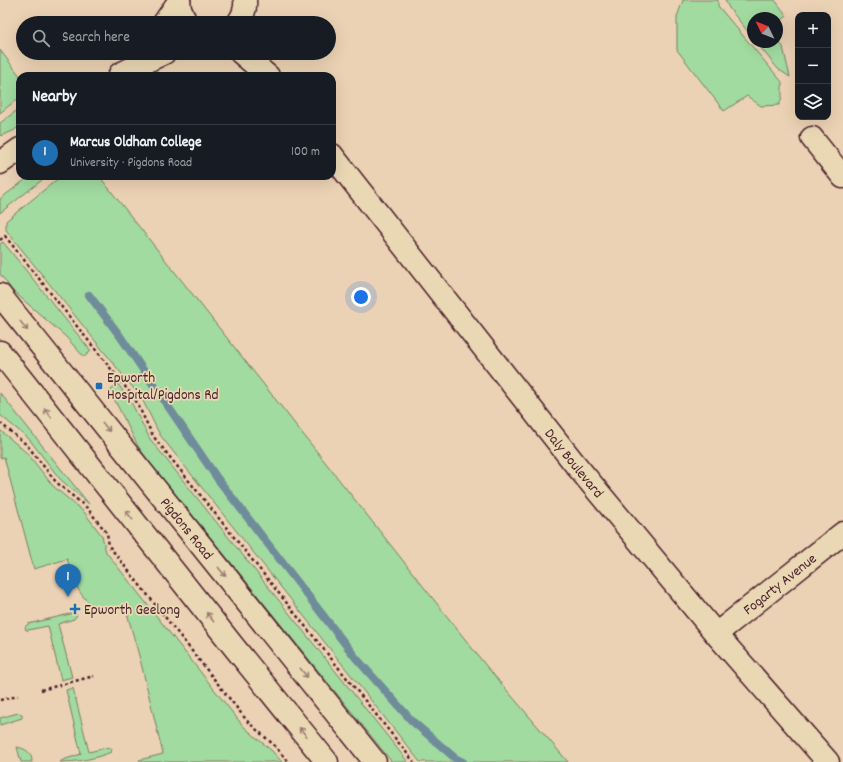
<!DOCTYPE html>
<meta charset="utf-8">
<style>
body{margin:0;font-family:Dekko,sans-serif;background:#20242c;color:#f1f3f6}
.controls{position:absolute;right:12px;top:12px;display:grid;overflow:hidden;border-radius:8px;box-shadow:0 4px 16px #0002}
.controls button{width:36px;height:36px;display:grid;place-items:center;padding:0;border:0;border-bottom:1px solid #363941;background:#171b24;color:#f1f3f6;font:20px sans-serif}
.compass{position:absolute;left:747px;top:12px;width:36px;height:36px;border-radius:50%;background:#171b24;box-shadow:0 4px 16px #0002;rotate:313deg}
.you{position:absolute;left:361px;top:297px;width:14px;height:14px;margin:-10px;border:3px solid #fff;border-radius:50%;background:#1a73e8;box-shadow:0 0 0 6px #1a73e833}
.badge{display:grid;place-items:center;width:26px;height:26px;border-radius:50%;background:#1f6fb2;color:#fff;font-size:13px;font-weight:700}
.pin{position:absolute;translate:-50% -33px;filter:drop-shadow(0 1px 2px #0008)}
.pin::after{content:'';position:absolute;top:21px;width:14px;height:12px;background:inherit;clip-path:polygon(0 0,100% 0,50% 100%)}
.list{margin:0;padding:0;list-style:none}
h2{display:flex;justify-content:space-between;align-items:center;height:52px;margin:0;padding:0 16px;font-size:17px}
h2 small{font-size:13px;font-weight:400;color:#9ea1a6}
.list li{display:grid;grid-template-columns:26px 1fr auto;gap:12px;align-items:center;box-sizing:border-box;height:56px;padding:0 16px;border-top:1px solid #363941}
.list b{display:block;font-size:15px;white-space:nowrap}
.list p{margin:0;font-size:13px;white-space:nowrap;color:#9ea1a6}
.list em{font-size:13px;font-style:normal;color:#9ea1a6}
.icon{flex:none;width:22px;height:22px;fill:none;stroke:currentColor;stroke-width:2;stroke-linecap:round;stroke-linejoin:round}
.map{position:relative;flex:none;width:843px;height:762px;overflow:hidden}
.search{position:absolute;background:#171b24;box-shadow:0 4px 16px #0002;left:16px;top:16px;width:320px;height:44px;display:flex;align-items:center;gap:10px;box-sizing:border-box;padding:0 14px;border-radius:22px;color:#9ea1a6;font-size:15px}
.panel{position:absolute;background:#171b24;box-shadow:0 4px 16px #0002;left:16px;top:72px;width:320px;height:108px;border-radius:12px}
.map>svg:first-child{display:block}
.green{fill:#a1dba0;stroke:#767d66}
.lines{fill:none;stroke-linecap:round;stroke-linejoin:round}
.stream{stroke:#6f8c9b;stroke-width:8}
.minor-casing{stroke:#4a1f2b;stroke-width:25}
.path{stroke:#4a1f2b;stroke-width:2.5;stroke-dasharray:3 3;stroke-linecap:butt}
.minor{stroke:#ead8b5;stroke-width:22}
.oneway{stroke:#9a7c70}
.poi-dot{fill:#1f6fb2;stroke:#ead8b5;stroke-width:1.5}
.labels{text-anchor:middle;stroke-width:3.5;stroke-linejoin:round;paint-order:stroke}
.poi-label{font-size:15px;fill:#4a1f2b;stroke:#ead8b5;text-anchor:start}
.street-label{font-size:15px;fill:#4a1f2b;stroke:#ead8b5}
</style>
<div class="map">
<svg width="843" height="762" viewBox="0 0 843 762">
<rect width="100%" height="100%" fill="#ecd2b4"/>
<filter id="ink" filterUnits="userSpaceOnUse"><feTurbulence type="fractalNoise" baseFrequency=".025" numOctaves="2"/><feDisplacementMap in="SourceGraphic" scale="8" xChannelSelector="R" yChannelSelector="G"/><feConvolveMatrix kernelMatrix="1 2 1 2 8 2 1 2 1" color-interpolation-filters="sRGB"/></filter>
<g filter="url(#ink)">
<!-- green -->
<path class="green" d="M 683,0 L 718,0 L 718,6 L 782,82 L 782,98 L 779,105 L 761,106 L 747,96 L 724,111 L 677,50 L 677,17 Z
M 725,0 L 775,0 L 787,16 L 777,24 L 777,18 L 753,18 L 753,38 L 729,8 Z
M 777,38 L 783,47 L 790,77 L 778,69 L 756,42 L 777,42 Z
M 0,50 L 20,76 L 20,97 L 0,113 Z
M 20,108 L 20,126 L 13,131 L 0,136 L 0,123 Z
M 30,176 L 47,176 L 0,213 L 0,199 Z
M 61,176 L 99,176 L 487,667 L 568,762 L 420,762 L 160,435 L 142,399 L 6,230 L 6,221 Z
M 3,242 L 91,351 L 84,357 L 66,337 L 13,291 L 0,274 L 0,244 Z
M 118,384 L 132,404 L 150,439 L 408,762 L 392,762 L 148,460 L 138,446 L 110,391 Z
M 0,393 L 5,399 L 89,504 L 60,479 L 29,439 L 0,415 Z
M 0,430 L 28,454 L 53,486 L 84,512 L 102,536 L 106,552 L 243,726 L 272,751 L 282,762 L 140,762 L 139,760 L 163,754 L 140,659 L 125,606 L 101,612 C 76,595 76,585 67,559 L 34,569 L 4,457 L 0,458 Z
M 74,613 L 77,615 L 74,619 L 58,624 L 72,677 L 61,680 L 48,626 L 28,630 L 26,630 L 25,627 L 28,624 Z
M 73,688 L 89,752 L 109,747 L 112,749 L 111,752 C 95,759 77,762 60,762 L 63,760 L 81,754 L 66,690 Z
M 18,713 L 22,714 L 22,718 L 0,725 L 0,718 Z
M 17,747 C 26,749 32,752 32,762 L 21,762 Z"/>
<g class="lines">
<!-- stream -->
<path class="stream" d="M 89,295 L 120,336 L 217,478 L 356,658 L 412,721 L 455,758 L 463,762"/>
<!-- minor casing -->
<g class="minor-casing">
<g id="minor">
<path d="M 179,0 L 180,9 L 186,23"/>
<path d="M 164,23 L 179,1"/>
<path d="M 238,23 C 243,16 246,8 245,0"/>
<path d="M 241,53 L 268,76"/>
<path d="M 120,74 L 164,53"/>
<path d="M 812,138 L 843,177"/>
<path id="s1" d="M 332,155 L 575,464 L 716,634 L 828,762"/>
<path d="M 0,163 L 20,149"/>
<path id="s2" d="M 0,295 L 375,762"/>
<path d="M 0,352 L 234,647 L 327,762"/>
<path id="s3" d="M 716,634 L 843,533"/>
</g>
</g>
<!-- path -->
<path class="path" d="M 0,240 L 5,236 L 135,399 L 153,436 L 414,762
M 0,423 L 27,445 L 56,482 L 87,508 L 107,533 L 109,546 L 248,722 L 275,746 L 288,762
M 41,690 L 94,676
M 0,700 L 18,696"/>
<!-- minor -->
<use href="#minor" class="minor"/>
</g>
<!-- one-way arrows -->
<defs><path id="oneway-shaft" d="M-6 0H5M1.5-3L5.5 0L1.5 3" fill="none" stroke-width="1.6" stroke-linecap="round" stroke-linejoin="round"/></defs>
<g class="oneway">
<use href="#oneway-shaft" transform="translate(24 326) rotate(51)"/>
<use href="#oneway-shaft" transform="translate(48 413) rotate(-128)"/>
<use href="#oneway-shaft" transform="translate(106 427) rotate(51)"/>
<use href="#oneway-shaft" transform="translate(129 515) rotate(-128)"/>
<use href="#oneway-shaft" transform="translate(222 572) rotate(51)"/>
<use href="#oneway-shaft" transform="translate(210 617) rotate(-128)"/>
<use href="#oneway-shaft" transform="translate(304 673) rotate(51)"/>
<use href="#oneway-shaft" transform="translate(303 732) rotate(-129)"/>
</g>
</g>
<!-- markers -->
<g class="poi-dot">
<rect x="95" y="382" width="8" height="8" rx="2"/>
<path d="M73 603h4v4h4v4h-4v4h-4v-4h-4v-4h4z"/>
</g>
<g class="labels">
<!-- poi labels -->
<g class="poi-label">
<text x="107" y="382">Epworth<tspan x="107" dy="17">Hospital/Pigdons Rd</tspan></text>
<text x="84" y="614">Epworth Geelong</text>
</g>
<!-- street labels -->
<g class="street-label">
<text dy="5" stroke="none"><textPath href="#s1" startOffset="392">Daly Boulevard</textPath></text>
<text dy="5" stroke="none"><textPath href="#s2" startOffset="299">Pigdons Road</textPath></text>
<text dy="5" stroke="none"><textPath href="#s3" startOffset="81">Fogarty Avenue</textPath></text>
</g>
</g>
</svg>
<div class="controls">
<button>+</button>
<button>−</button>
<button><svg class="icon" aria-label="layers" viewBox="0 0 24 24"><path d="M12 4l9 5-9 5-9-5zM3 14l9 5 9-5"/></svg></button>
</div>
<svg class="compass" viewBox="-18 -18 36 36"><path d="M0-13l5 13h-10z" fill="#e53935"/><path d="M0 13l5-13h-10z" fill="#9ea1a6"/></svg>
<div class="you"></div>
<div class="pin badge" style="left:68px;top:597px">1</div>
<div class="search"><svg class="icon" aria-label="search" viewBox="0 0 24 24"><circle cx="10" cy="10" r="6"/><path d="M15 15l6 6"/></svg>Search here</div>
<section class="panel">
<h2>Nearby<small></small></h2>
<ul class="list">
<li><span class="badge">1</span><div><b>Marcus Oldham College</b><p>University · Pigdons Road</p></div><em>100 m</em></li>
</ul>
</section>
</div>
